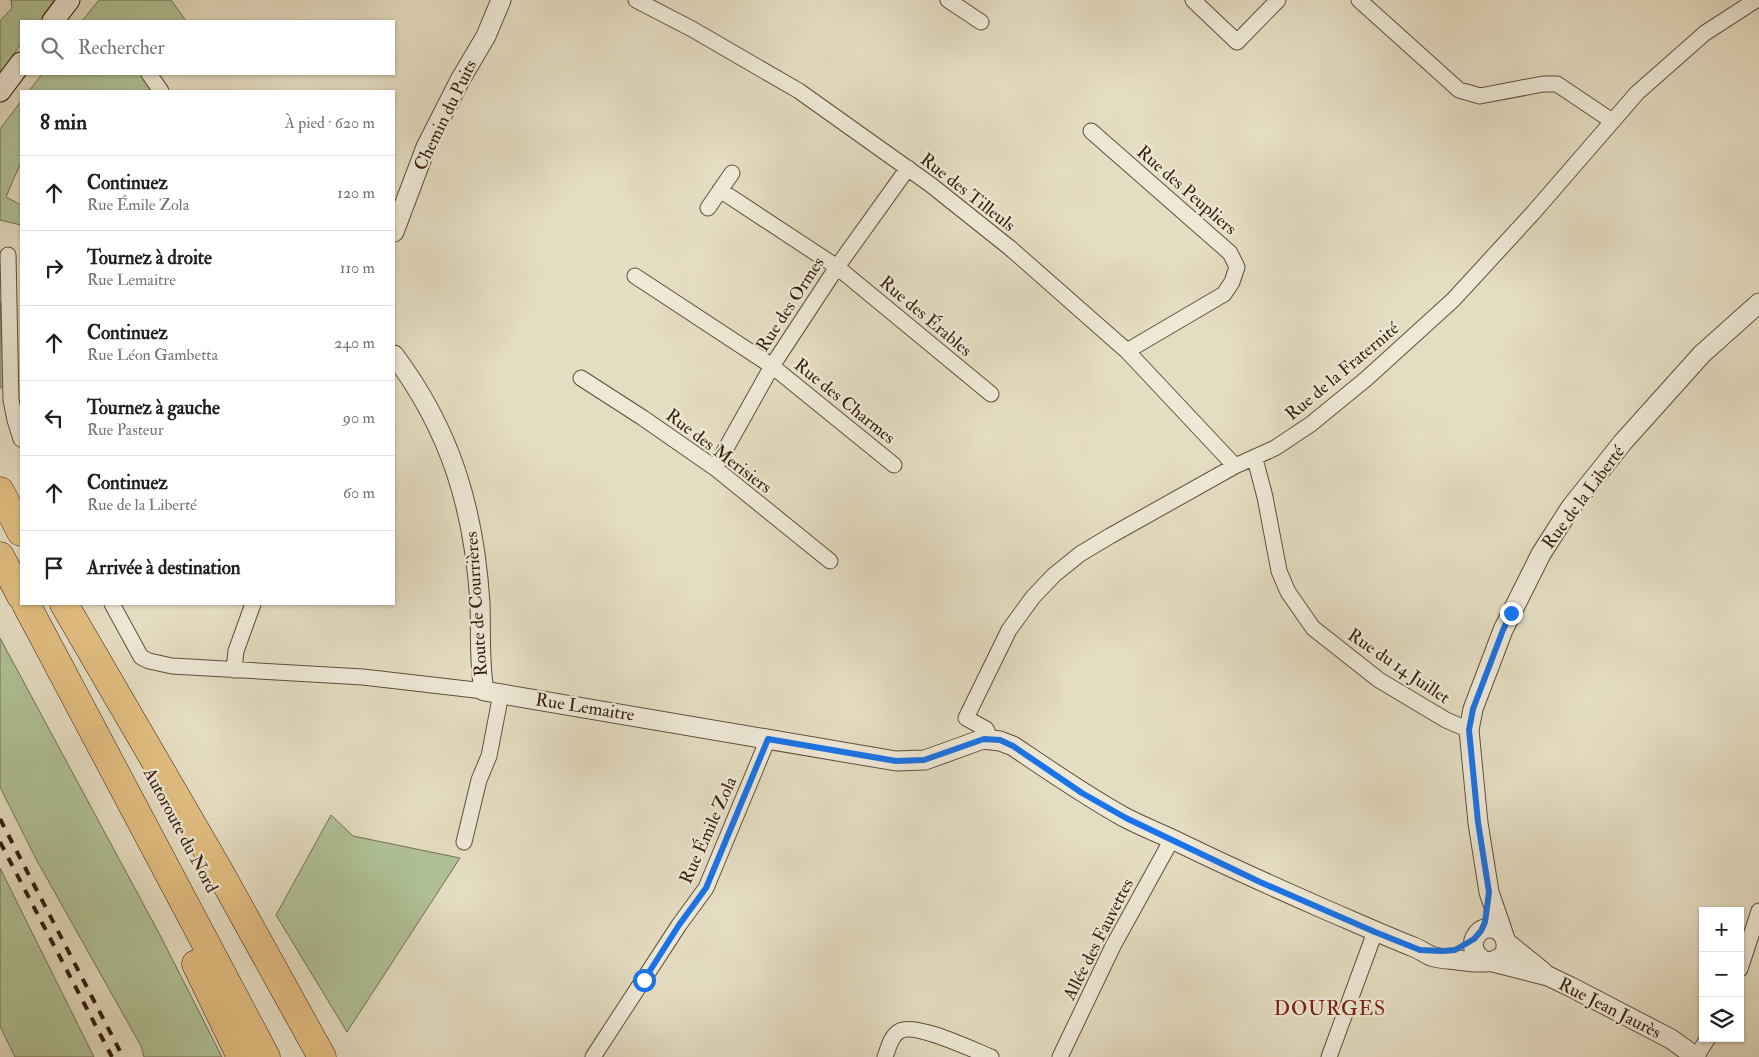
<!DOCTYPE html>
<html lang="fr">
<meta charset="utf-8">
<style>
body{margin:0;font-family:"IM FELL Double Pica",serif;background:#f2f2f2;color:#202124}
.controls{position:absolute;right:15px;bottom:15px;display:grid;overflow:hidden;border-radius:0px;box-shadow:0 1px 4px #0004}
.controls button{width:45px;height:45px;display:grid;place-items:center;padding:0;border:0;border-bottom:1px solid #e0e0e0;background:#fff;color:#202124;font:25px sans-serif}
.stop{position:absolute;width:15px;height:15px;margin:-11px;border:4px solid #1a73e8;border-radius:50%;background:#fff}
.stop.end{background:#1a73e8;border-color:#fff;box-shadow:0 1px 5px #0008}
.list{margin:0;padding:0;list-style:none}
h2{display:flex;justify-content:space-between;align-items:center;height:65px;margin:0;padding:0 20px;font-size:21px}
h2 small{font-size:16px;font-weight:400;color:#757577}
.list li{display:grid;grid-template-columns:32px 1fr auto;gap:15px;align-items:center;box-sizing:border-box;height:75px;padding:0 20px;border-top:1px solid #e0e0e0}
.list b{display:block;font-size:19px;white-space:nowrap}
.list p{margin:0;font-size:16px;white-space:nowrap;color:#757577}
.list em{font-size:16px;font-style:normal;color:#757577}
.icon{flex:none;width:28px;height:28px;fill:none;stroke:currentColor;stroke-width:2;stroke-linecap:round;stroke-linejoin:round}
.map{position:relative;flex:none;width:1759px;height:1057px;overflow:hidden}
.search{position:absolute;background:#fff;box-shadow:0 1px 4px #0004;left:20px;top:20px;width:375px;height:55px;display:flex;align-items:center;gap:12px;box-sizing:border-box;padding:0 18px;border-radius:0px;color:#757577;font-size:19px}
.panel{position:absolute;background:#fff;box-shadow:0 1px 4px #0004;left:20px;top:90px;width:375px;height:515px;border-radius:0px}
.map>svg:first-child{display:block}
.green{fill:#b0c297;stroke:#747052}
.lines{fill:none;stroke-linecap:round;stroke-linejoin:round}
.minor-casing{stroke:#634d3b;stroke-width:17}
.tertiary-casing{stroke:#634d3b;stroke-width:21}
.secondary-casing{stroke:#381d0e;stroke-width:23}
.motorway-casing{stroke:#381d0e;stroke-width:29}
.minor{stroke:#eee9d7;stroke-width:15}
.tertiary{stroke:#eee9d7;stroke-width:19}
.secondary{stroke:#eee9d7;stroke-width:21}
.motorway{stroke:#e2be81;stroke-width:28}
.rail{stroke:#381d0e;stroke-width:4;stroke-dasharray:9 9;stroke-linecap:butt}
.route{stroke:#1a73e8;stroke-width:6}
.labels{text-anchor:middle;stroke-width:4.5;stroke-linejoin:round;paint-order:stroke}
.street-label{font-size:18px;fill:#381d0e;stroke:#eee9d7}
.quarter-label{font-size:20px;letter-spacing:1px;fill:#7a1f14;stroke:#eee9d7}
</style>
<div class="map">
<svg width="1759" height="1057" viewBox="0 0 1759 1057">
<rect width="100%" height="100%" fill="#e5ddc2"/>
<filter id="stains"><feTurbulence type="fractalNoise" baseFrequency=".004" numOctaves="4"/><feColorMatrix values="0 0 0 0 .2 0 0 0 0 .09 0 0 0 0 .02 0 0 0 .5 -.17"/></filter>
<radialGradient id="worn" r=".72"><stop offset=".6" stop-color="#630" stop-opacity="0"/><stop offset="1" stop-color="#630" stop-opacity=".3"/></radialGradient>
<!-- green -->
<path class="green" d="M 11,0 L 54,0 L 39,21 L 21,21 L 21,44 L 0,73 L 0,21 L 12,8 Z
M 99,0 L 171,0 L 186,21 L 82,21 Z
M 42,74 L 149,74 L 143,78 L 152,91 L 29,91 Z
M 21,101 L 21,162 L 6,197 L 21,205 L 21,225 L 0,220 L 0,129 Z
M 0,301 L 4,386 L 0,388 Z
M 0,638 L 160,935 L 222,1057 L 144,1057 L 141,1046 L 36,859 L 0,787 Z
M 331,815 L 353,836 L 460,858 L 347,1032 L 276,915 Z
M 0,868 L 94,1057 L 15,1057 L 0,1026 Z"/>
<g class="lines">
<!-- minor casing -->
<g class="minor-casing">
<path id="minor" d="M 636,0 L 692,29 L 799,91 L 931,185 L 1010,248 L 1127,351 L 1235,466
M 948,0 L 981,22
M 1193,0 L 1237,42 L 1278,0
M 1359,0 L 1459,90 L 1480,96 L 1543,84 L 1557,84 L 1612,121
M 149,74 L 161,91
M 1091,131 L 1230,253 L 1237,267 L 1232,282 L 1224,294 L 1127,351
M 720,190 L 837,267 L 991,394
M 708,208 L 732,173
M 8,255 L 11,400 L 15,420 L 21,439
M 635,276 L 772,366 L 894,465
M 581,378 L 643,418 L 715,468 L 830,561
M 1255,459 L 1265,497 L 1279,571 L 1288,592 L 1313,628 L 1379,680 L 1446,720 L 1469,730
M 715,468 L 772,366 L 837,267 L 908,168
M 112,604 L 141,657 L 149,661 L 172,666 L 363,677 L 484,691
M 234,670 L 236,651 L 253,604
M 991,739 L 986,729 L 966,718 L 1009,630 L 1033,597 L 1054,575 L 1080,554 L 1110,536 L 1235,466 L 1275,448 L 1311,424 L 1366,379 L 1453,300 L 1533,213 L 1637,93 L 1705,33 L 1756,0
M 464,842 L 479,780 L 489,756 L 501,694
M 1740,969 L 1759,911
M 593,1057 L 679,925 L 706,888 L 768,739
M 885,1057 C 888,1049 891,1035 900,1031 C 915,1022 973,1050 991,1057
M 1060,1057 L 1113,946 L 1172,839
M 1329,1057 L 1375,932
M 1696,1057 L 1708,1038"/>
</g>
<!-- tertiary casing -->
<g class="tertiary-casing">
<path id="tertiary" d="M 394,232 L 426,147 L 460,80 L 486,36 L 501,0
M 394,355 C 451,431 474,509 480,603 C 481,632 479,662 484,691 L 896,761 L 925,760 L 983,739 L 1000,741 L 1013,746 C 1050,771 1086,796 1124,817 C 1141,826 1159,833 1176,841 C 1225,865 1274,887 1324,909 C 1352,921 1381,934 1411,946 C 1418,948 1424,953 1431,956 C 1439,959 1449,959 1457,960 C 1472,962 1508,968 1506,944 C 1506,939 1503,934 1499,931 C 1480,919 1461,947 1484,961
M 1504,936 L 1489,892 L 1478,823 L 1469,730 L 1473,709 L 1503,630 L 1541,554 L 1571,507 L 1623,442 L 1702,354 L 1759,303
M 1506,942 L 1543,972
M 1493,962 L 1548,976 L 1571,987 L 1671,1039 L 1696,1057"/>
</g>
<!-- secondary casing -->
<g class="secondary-casing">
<path id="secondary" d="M 53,21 L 69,0
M 0,91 L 21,63"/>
</g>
<!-- motorway casing -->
<g class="motorway-casing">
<path id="motorway" d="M 0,491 L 21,532
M 0,556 L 21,596
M 26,604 L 266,1057
M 64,604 L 218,869 L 322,1057
M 196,964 L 241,1057"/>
</g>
<!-- minor -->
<use href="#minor" class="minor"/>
<!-- tertiary -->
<use href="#tertiary" class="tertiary"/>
<!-- secondary -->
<use href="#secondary" class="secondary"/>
<!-- motorway -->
<use href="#motorway" class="motorway"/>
<!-- rail -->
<path class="rail" d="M 0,819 L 123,1057
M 0,842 L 112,1057"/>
</g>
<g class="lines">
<!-- route -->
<path class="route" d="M 644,980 L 679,925 L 706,888 L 768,739 L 896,761 L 924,760 L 984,739 L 1000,740 L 1013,746 L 1082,793 L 1126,818 L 1260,882 L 1375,932 L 1420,950 L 1443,951 L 1455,950 L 1474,939 L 1481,931 L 1485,922 L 1489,892 L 1478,822 L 1469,730 L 1473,709 L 1503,630 L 1511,613"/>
</g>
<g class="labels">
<!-- street labels -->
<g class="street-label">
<text transform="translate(445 115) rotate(-64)" y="6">Chemin du Puits</text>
<text transform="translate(1187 190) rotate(41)" y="6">Rue des Peupliers</text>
<text transform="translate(968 192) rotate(38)" y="6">Rue des Tilleuls</text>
<text transform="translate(790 304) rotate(-57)" y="6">Rue des Ormes</text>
<text transform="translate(926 316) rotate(40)" y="6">Rue des Érables</text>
<text transform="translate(1342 371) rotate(-40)" y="6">Rue de la Fraternité</text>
<text transform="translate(845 401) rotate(39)" y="6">Rue des Charmes</text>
<text transform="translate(719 451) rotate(37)" y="6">Rue des Merisiers</text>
<text transform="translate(1583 497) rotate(-53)" y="6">Rue de la Liberté</text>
<text transform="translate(476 604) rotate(-94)" y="6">Route de Courrières</text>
<text transform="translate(1399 666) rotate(34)" y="6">Rue du 14 Juillet</text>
<text transform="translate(585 707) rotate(9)" y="6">Rue Lemaitre</text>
<text transform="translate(181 830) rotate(62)" y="6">Autoroute du Nord</text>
<text transform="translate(708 830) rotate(-66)" y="6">Rue Émile Zola</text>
<text transform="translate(1098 939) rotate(-63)" y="6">Allée des Fauvettes</text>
<text transform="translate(1610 1008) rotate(27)" y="6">Rue Jean Jaurès</text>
</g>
<!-- quarter labels -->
<g class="quarter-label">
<text x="1330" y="1015">DOURGES</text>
</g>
</g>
<rect width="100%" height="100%" filter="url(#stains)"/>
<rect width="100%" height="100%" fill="url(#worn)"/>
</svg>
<div class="controls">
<button>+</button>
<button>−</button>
<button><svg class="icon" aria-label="layers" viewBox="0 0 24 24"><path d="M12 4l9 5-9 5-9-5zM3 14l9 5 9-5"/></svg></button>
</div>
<div class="stop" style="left:644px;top:980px"></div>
<div class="stop end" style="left:1511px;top:613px"></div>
<div class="search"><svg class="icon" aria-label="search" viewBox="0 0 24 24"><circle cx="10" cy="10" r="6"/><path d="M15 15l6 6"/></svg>Rechercher</div>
<section class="panel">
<h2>8 min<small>À pied · 620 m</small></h2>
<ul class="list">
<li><svg class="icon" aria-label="ahead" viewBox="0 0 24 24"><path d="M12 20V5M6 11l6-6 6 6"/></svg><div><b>Continuez</b><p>Rue Émile Zola</p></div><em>120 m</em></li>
<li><svg class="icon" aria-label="right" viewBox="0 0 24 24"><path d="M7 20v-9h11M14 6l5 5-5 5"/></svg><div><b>Tournez à droite</b><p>Rue Lemaitre</p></div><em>110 m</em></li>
<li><svg class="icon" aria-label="ahead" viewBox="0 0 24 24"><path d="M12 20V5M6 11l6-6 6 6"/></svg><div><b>Continuez</b><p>Rue Léon Gambetta</p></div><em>240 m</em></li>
<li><svg class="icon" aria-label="left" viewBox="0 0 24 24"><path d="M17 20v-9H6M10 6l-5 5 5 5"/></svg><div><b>Tournez à gauche</b><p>Rue Pasteur</p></div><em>90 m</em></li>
<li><svg class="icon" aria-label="ahead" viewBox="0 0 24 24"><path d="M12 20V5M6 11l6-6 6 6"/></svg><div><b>Continuez</b><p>Rue de la Liberté</p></div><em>60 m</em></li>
<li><svg class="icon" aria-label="arrive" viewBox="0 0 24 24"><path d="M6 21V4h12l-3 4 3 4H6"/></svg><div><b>Arrivée à destination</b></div></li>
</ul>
</section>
</div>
